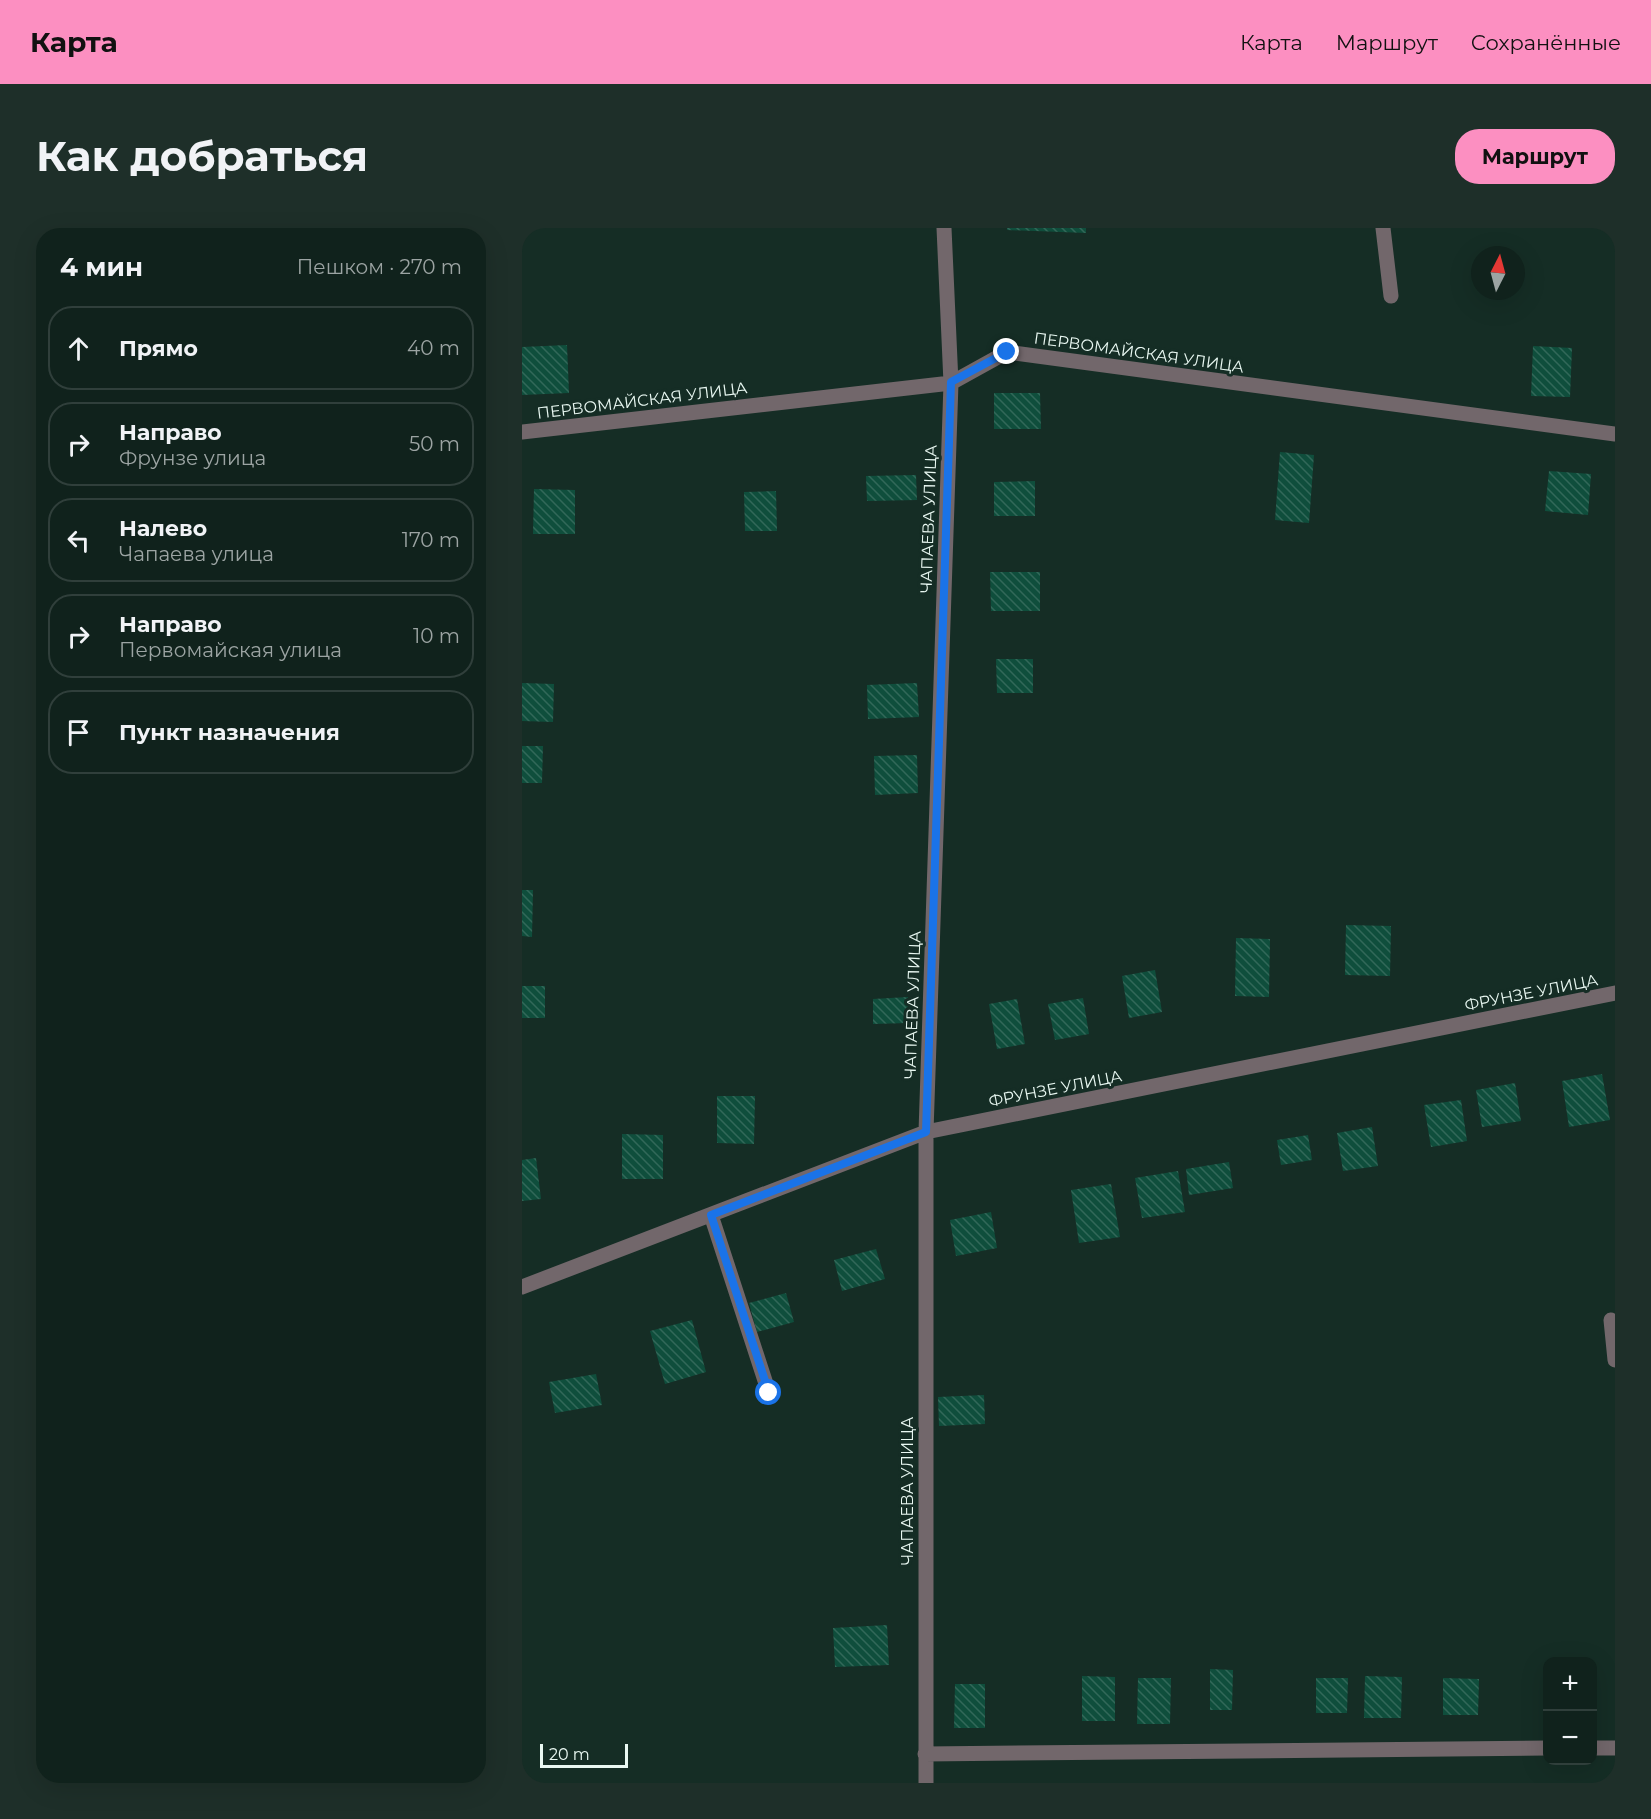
<!DOCTYPE html>
<html lang="ru">
<meta charset="utf-8">
<style>
body{margin:0;font-family:Montserrat,sans-serif;background:#1e2f29;color:#f1f3f6}
.controls{position:absolute;right:18px;bottom:18px;display:grid;overflow:hidden;border-radius:12px;box-shadow:0 6px 24px #0002}
.controls button{width:54px;height:54px;display:grid;place-items:center;padding:0;border:0;border-bottom:2px solid #303f3b;background:#10221c;color:#f1f3f6;font:30px sans-serif}
.compass{position:absolute;left:949px;top:18px;width:54px;height:54px;border-radius:50%;background:#10221c;box-shadow:0 6px 24px #0002;rotate:6deg}
.scale{position:absolute;left:18px;bottom:15px;width:88px;box-sizing:border-box;padding-left:6px;border:3px solid #e9f8f2;border-top:0;font-size:16px;line-height:21px;white-space:nowrap;color:#e9f8f2;-webkit-text-stroke:4px #152d25;paint-order:stroke}
.stop{position:absolute;width:18px;height:18px;margin:-14px;border:4px solid #1a73e8;border-radius:50%;background:#fff}
.stop.end{background:#1a73e8;border-color:#fff;box-shadow:0 2px 6px #0008}
.list{margin:0;padding:0;list-style:none}
h2{display:flex;justify-content:space-between;align-items:center;height:78px;margin:0;padding:0 24px;font-size:26px}
h2 small{font-size:20px;font-weight:400;color:#9ca4a3}
.list li{display:grid;grid-template-columns:39px 1fr auto;gap:18px;align-items:center;box-sizing:border-box;height:84px;margin:0 12px 12px;padding:0 12px;border:2px solid #303f3b;border-radius:24px}
.list b{display:block;font-size:22px;white-space:nowrap}
.list p{margin:0;font-size:20px;white-space:nowrap;color:#9ca4a3}
.list em{font-size:20px;font-style:normal;color:#9ca4a3}
.icon{flex:none;width:33px;height:33px;fill:none;stroke:currentColor;stroke-width:2;stroke-linecap:round;stroke-linejoin:round}
.map{position:relative;flex:none;width:1093px;height:1555px;overflow:hidden;border-radius:24px}
header{display:flex;align-items:center;gap:36px;box-sizing:border-box;height:84px;padding:0 30px;background:#fc8fc1;color:#111}
header strong{font-size:28px}
nav{display:flex;gap:33px;margin-inline-start:auto;font-size:21px}
.intro{display:flex;align-items:center;justify-content:space-between;box-sizing:border-box;height:144px;padding:0 36px}
h1{margin:0;font-size:42px}
.button{padding:15px 27px;border-radius:24px;background:#fc8fc1;color:#111;font-size:21px;font-weight:700}
main{display:flex;gap:36px;padding:0 36px}
aside{flex:1;background:#10221c;border-radius:24px;box-shadow:0 6px 24px #0002}
.map>svg:first-child{display:block}
.building{fill:url(#building-back-hatch)}
.lines{fill:none;stroke-linecap:round;stroke-linejoin:round}
.minor{stroke:#72676b;stroke-width:15}
.route{stroke:#1a73e8;stroke-width:8}
.labels{text-anchor:middle;stroke-width:6;stroke-linejoin:round;paint-order:stroke}
.street-label{font-size:16px;fill:#e9f8f2;stroke:#152d25}
</style>
<header>
<strong>Карта</strong>
<nav><a>Карта</a><a>Маршрут</a><a>Сохранённые</a></nav>
</header>
<div class="intro"><h1>Как добраться</h1><a class="button">Маршрут</a></div>
<main>
<aside>
<h2>4 мин<small>Пешком · 270 m</small></h2>
<ul class="list">
<li><svg class="icon" aria-label="ahead" viewBox="0 0 24 24"><path d="M12 20V5M6 11l6-6 6 6"/></svg><div><b>Прямо</b></div><em>40 m</em></li>
<li><svg class="icon" aria-label="right" viewBox="0 0 24 24"><path d="M7 20v-9h11M14 6l5 5-5 5"/></svg><div><b>Направо</b><p>Фрунзе улица</p></div><em>50 m</em></li>
<li><svg class="icon" aria-label="left" viewBox="0 0 24 24"><path d="M17 20v-9H6M10 6l-5 5 5 5"/></svg><div><b>Налево</b><p>Чапаева улица</p></div><em>170 m</em></li>
<li><svg class="icon" aria-label="right" viewBox="0 0 24 24"><path d="M7 20v-9h11M14 6l5 5-5 5"/></svg><div><b>Направо</b><p>Первомайская улица</p></div><em>10 m</em></li>
<li><svg class="icon" aria-label="arrive" viewBox="0 0 24 24"><path d="M6 21V4h12l-3 4 3 4H6"/></svg><div><b>Пункт назначения</b></div></li>
</ul>
</aside>
<div class="map">
<svg width="1093" height="1555" viewBox="0 0 1093 1555">
<defs>
<pattern id="building-back-hatch" width="6" height="6" patternUnits="userSpaceOnUse" patternTransform="scale(1.5)"><rect width="6" height="6" fill="#0f4e3c"/><path d="M-1 5l2 2M0 0l6 6M5-1l2 2" fill="none" stroke="#326859"/></pattern>
</defs>
<rect width="100%" height="100%" fill="#152d25"/>
<!-- building -->
<path class="building" d="M 485,0 L 564,0 L 564,5 L 485,2 Z
M 45,117 L 47,165 L 0,167 L 0,119 Z
M 1011,118 L 1050,120 L 1048,169 L 1009,168 Z
M 472,165 L 518,165 L 519,201 L 472,201 Z
M 758,224 L 792,227 L 787,295 L 753,292 Z
M 1027,243 L 1069,246 L 1066,287 L 1023,283 Z
M 394,247 L 395,272 L 345,273 L 344,248 Z
M 513,253 L 513,288 L 472,288 L 472,254 Z
M 12,261 L 53,262 L 53,306 L 11,306 Z
M 254,263 L 255,303 L 223,303 L 222,264 Z
M 468,344 L 518,344 L 518,383 L 469,383 Z
M 474,431 L 511,431 L 511,465 L 475,465 Z
M 0,455 L 32,456 L 31,494 L 0,493 Z
M 395,455 L 397,489 L 346,491 L 345,457 Z
M 0,518 L 21,518 L 20,555 L 0,555 Z
M 395,527 L 396,565 L 353,567 L 352,528 Z
M 0,662 L 11,662 L 10,709 L 0,708 Z
M 824,697 L 869,698 L 868,748 L 823,747 Z
M 714,710 L 748,711 L 747,769 L 713,768 Z
M 633,742 L 640,784 L 607,790 L 600,748 Z
M 0,758 L 23,758 L 23,790 L 0,790 Z
M 386,769 L 387,795 L 351,796 L 351,771 Z
M 561,770 L 567,806 L 533,812 L 526,776 Z
M 495,771 L 503,816 L 475,821 L 467,776 Z
M 1080,846 L 1088,892 L 1047,899 L 1040,853 Z
M 993,855 L 999,893 L 960,899 L 954,862 Z
M 195,868 L 233,868 L 232,916 L 195,915 Z
M 939,872 L 945,913 L 909,919 L 902,877 Z
M 850,899 L 856,938 L 821,943 L 815,905 Z
M 100,906 L 141,907 L 141,951 L 100,951 Z
M 786,907 L 790,932 L 759,937 L 755,912 Z
M 14,930 L 19,971 L 0,973 L 0,932 Z
M 707,934 L 711,960 L 667,967 L 664,941 Z
M 656,943 L 663,984 L 620,990 L 613,950 Z
M 589,956 L 598,1009 L 557,1015 L 549,962 Z
M 469,984 L 475,1020 L 434,1028 L 428,992 Z
M 354,1021 L 363,1051 L 320,1063 L 312,1032 Z
M 264,1065 L 272,1094 L 235,1104 L 227,1075 Z
M 170,1092 L 184,1144 L 143,1156 L 128,1103 Z
M 74,1146 L 80,1177 L 33,1185 L 27,1154 Z
M 462,1167 L 463,1196 L 417,1198 L 416,1169 Z
M 365,1397 L 367,1437 L 313,1439 L 311,1400 Z
M 688,1441 L 711,1442 L 710,1482 L 688,1482 Z
M 560,1448 L 593,1449 L 593,1493 L 560,1493 Z
M 843,1448 L 880,1449 L 879,1490 L 842,1490 Z
M 616,1450 L 649,1450 L 648,1496 L 615,1496 Z
M 794,1450 L 826,1450 L 825,1485 L 794,1485 Z
M 921,1450 L 957,1451 L 956,1487 L 921,1487 Z
M 433,1456 L 463,1456 L 463,1500 L 432,1500 Z"/>
<g class="lines">
<!-- minor -->
<path class="minor" d="M 861,0 L 869,68
M 0,204 L 429,155 L 485,124 L 1093,206
M 189,987 L 247,1165
M 0,1059 L 404,904 L 1093,765
M 1089,1092 L 1093,1132
M 1070,1520 L 1093,1520
M 403,1526 L 1026,1520
M 404,1555 L 404,904 L 429,155 L 422,0"/>
</g>
<g class="lines">
<!-- route -->
<path class="route" d="M 247,1165 L 189,987 L 404,904 L 429,154 L 485,124"/>
</g>
<g class="labels">
<!-- street labels -->
<g class="street-label">
<text transform="translate(617 124) rotate(8)" y="6">ПЕРВОМАЙСКАЯ УЛИЦА</text>
<text transform="translate(120 172) rotate(-7)" y="6">ПЕРВОМАЙСКАЯ УЛИЦА</text>
<text transform="translate(406 291) rotate(-88)" y="6">ЧАПАЕВА УЛИЦА</text>
<text transform="translate(1009 764) rotate(-11)" y="6">ФРУНЗЕ УЛИЦА</text>
<text transform="translate(390 777) rotate(-88)" y="6">ЧАПАЕВА УЛИЦА</text>
<text transform="translate(533 860) rotate(-11)" y="6">ФРУНЗЕ УЛИЦА</text>
<text transform="translate(385 1263) rotate(-90)" y="6">ЧАПАЕВА УЛИЦА</text>
</g>
</g>
</svg>
<div class="controls">
<button>+</button>
<button>−</button>
</div>
<svg class="compass" viewBox="-18 -18 36 36"><path d="M0-13l5 13h-10z" fill="#e53935"/><path d="M0 13l5-13h-10z" fill="#9ca4a3"/></svg>
<div class="scale">20 m</div>
<div class="stop" style="left:247px;top:1165px"></div>
<div class="stop end" style="left:485px;top:124px"></div>
</div>
</main>
